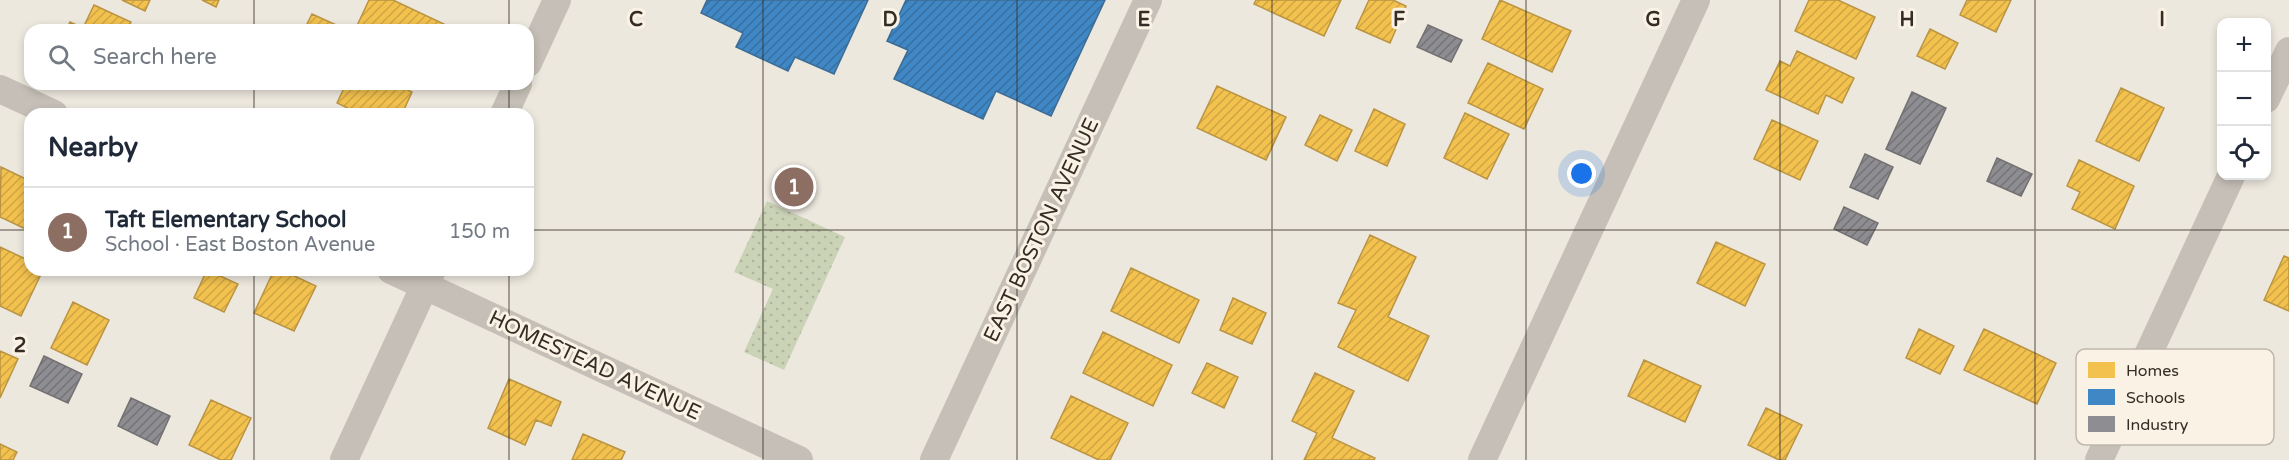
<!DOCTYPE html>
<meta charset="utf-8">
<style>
body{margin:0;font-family:"Varela Round",sans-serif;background:#f6f6f7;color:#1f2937}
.controls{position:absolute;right:18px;top:18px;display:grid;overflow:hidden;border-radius:12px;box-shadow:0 3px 9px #0003}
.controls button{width:54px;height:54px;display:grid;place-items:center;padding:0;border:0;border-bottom:2px solid #e0e1e3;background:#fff;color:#1f2937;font:30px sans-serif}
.you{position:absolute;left:1582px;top:174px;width:21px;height:21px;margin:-15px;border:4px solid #fff;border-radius:50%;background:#1a73e8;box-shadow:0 0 0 9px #1a73e833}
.badge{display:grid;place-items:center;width:39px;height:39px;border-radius:50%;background:#766e66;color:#fff;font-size:20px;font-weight:700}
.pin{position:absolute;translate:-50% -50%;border:3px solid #fff;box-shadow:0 2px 6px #0006}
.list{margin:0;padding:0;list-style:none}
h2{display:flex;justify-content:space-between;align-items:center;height:78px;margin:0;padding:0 24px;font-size:26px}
h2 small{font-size:20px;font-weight:400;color:#747a83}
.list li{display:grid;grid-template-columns:39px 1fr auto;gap:18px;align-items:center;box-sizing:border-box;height:90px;padding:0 24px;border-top:2px solid #e0e1e3}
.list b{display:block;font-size:22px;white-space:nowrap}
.list p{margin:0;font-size:20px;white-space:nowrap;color:#747a83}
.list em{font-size:20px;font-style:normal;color:#747a83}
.icon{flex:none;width:33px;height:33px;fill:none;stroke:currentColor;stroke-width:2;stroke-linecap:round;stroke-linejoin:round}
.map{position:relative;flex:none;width:2289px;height:460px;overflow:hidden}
.search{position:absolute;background:#fff;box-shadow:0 3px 9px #0003;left:24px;top:24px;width:510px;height:66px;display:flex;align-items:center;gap:15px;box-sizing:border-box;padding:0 21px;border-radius:18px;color:#747a83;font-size:22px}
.panel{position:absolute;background:#fff;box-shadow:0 3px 9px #0003;left:24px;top:108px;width:510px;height:168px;border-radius:18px}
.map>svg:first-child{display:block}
.park{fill:url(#park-dots)}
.homes{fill:url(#homes-hatch);stroke:#ba9442;stroke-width:1.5}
.schools{fill:url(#schools-hatch);stroke:#3c6c95;stroke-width:1.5}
.industry{fill:url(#industry-hatch);stroke:#737072;stroke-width:1.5}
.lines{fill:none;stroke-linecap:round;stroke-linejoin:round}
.street{stroke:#c5bfb7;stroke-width:28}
.grid{fill:none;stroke:#362c26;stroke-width:1.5;stroke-opacity:0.55}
.labels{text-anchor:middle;stroke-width:6;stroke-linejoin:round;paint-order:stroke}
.street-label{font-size:21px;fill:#362c26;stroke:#faf2e4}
.key{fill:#faf2e4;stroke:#bfb7ab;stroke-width:1.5}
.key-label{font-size:16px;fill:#362c26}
.grid-label{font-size:20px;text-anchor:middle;font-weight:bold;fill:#362c26;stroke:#faf2e4;stroke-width:6;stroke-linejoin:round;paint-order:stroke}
</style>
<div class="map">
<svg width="2289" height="460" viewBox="0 0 2289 460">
<defs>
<pattern id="park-dots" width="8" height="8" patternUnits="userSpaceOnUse" patternTransform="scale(1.5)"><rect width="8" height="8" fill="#cbd3b7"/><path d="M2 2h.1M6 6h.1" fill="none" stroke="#afb59d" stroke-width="1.8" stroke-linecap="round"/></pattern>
<pattern id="homes-hatch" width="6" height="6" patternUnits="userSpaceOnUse" patternTransform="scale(1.5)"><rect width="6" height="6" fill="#f2c14e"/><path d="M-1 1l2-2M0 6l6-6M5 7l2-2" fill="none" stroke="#d0a644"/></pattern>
<pattern id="schools-hatch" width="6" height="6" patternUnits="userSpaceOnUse" patternTransform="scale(1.5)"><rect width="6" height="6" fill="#3f88c5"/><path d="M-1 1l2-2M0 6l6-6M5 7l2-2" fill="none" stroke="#366fa0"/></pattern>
<pattern id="industry-hatch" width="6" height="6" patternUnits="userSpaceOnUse" patternTransform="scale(1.5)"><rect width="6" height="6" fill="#8d8d92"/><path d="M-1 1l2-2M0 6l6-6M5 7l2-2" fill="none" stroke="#747377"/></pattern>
</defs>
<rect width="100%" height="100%" fill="#ede8de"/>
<!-- park -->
<path class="park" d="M 767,201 L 845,237 L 784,370 L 744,352 L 773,289 L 734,272 Z"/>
<!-- homes -->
<path class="homes" d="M 122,0 L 150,0 L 145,11 Z
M 202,0 L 219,0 L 216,7 Z
M 369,0 L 393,0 L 444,24 L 441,30 L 355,30 Z
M 1256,0 L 1341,0 L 1324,36 L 1254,4 Z
M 1369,0 L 1393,0 L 1406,6 L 1390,43 L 1356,28 Z
M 1500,0 L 1571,31 L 1552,72 L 1482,39 Z
M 1809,0 L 1838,0 L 1875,17 L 1856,59 L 1795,31 Z
M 1967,0 L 2011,0 L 1996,32 L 1960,15 Z
M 94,5 L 131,22 L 127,30 L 66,30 L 70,22 L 83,28 Z
M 312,14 L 345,29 L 345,30 L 304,30 Z
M 1930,29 L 1958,43 L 1945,69 L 1917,56 Z
M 1797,51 L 1854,78 L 1842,103 L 1826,95 L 1818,114 L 1766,90 L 1780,61 L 1790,66 Z
M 1488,63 L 1543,89 L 1524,129 L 1468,103 Z
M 346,84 L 396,84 L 412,92 L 402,114 L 360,114 L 337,103 Z
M 1217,86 L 1286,117 L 1266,160 L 1197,128 Z
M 2121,88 L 2164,108 L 2139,161 L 2096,141 Z
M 1374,109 L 1405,124 L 1387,166 L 1355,151 Z
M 1465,113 L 1509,134 L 1487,179 L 1444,158 Z
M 1320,115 L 1352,130 L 1337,161 L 1305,145 Z
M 1772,120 L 1818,141 L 1800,180 L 1754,159 Z
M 2079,160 L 2134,186 L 2115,229 L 2072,209 L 2080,192 L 2067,186 Z
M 1,167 L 30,181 L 30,231 L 0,217 Z
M 1370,235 L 1416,257 L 1388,317 L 1429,336 L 1408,381 L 1338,347 L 1356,310 L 1338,303 Z
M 1716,242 L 1765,264 L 1745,306 L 1697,283 Z
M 0,247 L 30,261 L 30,270 L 43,270 L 21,316 L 0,306 Z
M 2284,256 L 2289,258 L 2289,311 L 2264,300 Z
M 1131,268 L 1199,300 L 1179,343 L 1111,311 Z
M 207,270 L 238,284 L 224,312 L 194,298 Z
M 274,270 L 282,270 L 316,286 L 294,331 L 254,313 Z
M 1233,298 L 1266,313 L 1252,344 L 1220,330 Z
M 73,302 L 109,320 L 87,365 L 51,348 Z
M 1919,329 L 1954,346 L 1940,374 L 1906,358 Z
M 1984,329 L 2056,363 L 2037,404 L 1964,370 Z
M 1103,332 L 1172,365 L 1153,406 L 1083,373 Z
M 0,351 L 18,359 L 0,398 Z
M 1644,360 L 1701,386 L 1685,422 L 1628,396 Z
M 1207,363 L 1238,377 L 1224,408 L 1192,393 Z
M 1315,373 L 1354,391 L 1332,438 L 1375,458 L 1374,460 L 1304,460 L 1317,433 L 1292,421 Z
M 509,379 L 561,402 L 551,426 L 536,420 L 525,445 L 488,428 Z
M 1071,396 L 1128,423 L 1110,460 L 1099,460 L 1051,438 Z
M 211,400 L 251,418 L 231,460 L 221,460 L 189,445 Z
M 1766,408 L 1802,425 L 1785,460 L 1779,460 L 1748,445 Z
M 583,434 L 625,452 L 621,460 L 572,460 Z
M 0,444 L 17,452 L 13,460 L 0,460 Z"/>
<!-- schools -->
<path class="schools" d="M 707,0 L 868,0 L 834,74 L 795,57 L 788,71 L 736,47 L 743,33 L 701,13 Z
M 906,0 L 1105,0 L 1051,116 L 996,91 L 983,119 L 894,79 L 908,50 L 887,41 Z"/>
<!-- industry -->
<path class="industry" d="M 1428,25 L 1462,40 L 1451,62 L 1417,47 Z
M 1912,92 L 1946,108 L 1920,164 L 1886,149 Z
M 1865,154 L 1893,167 L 1878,199 L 1850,187 Z
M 1997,158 L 2032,174 L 2021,196 L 1987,181 Z
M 1844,207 L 1878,223 L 1867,245 L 1834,229 Z
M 44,356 L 82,374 L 68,403 L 30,386 Z
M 131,398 L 170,416 L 157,445 L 118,426 Z"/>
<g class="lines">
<!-- street -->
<path class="street" d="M 528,63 L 557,0
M 0,89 L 54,114
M 2266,99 L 2289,51
M 504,114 L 518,84
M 391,270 L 799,460
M 344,460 L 432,270
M 934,460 L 1148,0
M 1482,460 L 1696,0
M 2099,460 L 2231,176"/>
</g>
<!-- grid -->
<path class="grid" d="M 254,0 L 254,30M 509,0 L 509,30M 763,0 L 763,460M 1017,0 L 1017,460M 1272,0 L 1272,460M 1526,0 L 1526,460M 1780,0 L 1780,460M 2035,0 L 2035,460M 254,84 L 254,114M 509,84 L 509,114M 0,230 L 30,230M 528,230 L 2289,230M 254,270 L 254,460M 509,270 L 509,460"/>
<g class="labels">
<!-- street labels -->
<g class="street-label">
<text transform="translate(1041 230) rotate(-65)" y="7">EAST BOSTON AVENUE</text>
<text transform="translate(595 365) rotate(25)" y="7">HOMESTEAD AVENUE</text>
</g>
</g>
<!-- legend -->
<rect x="2076" y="349" width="198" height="96" rx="9" class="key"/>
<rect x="2088" y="362" width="27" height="16" fill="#f2c14e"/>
<rect x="2088" y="389" width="27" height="16" fill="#3f88c5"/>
<rect x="2088" y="416" width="27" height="16" fill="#8d8d92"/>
<g class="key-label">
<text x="2126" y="376">Homes</text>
<text x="2126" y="403">Schools</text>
<text x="2126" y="430">Industry</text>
</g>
<g class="grid-label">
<text x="636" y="26">C</text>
<text x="890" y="26">D</text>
<text x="1144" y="26">E</text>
<text x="1399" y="26">F</text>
<text x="1653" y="26">G</text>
<text x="1907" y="26">H</text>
<text x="2162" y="26">I</text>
<text x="20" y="352">2</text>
</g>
</svg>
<div class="controls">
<button>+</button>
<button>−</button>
<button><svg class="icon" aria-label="locate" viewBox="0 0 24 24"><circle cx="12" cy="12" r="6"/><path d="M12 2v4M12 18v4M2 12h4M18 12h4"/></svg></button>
</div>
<div class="you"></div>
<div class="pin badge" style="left:794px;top:187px;background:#8d6e63">1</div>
<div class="search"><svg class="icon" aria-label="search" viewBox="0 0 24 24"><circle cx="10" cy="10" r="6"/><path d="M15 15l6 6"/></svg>Search here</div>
<section class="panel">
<h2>Nearby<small></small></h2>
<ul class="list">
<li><span class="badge" style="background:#8d6e63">1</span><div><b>Taft Elementary School</b><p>School · East Boston Avenue</p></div><em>150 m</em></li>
</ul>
</section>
</div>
